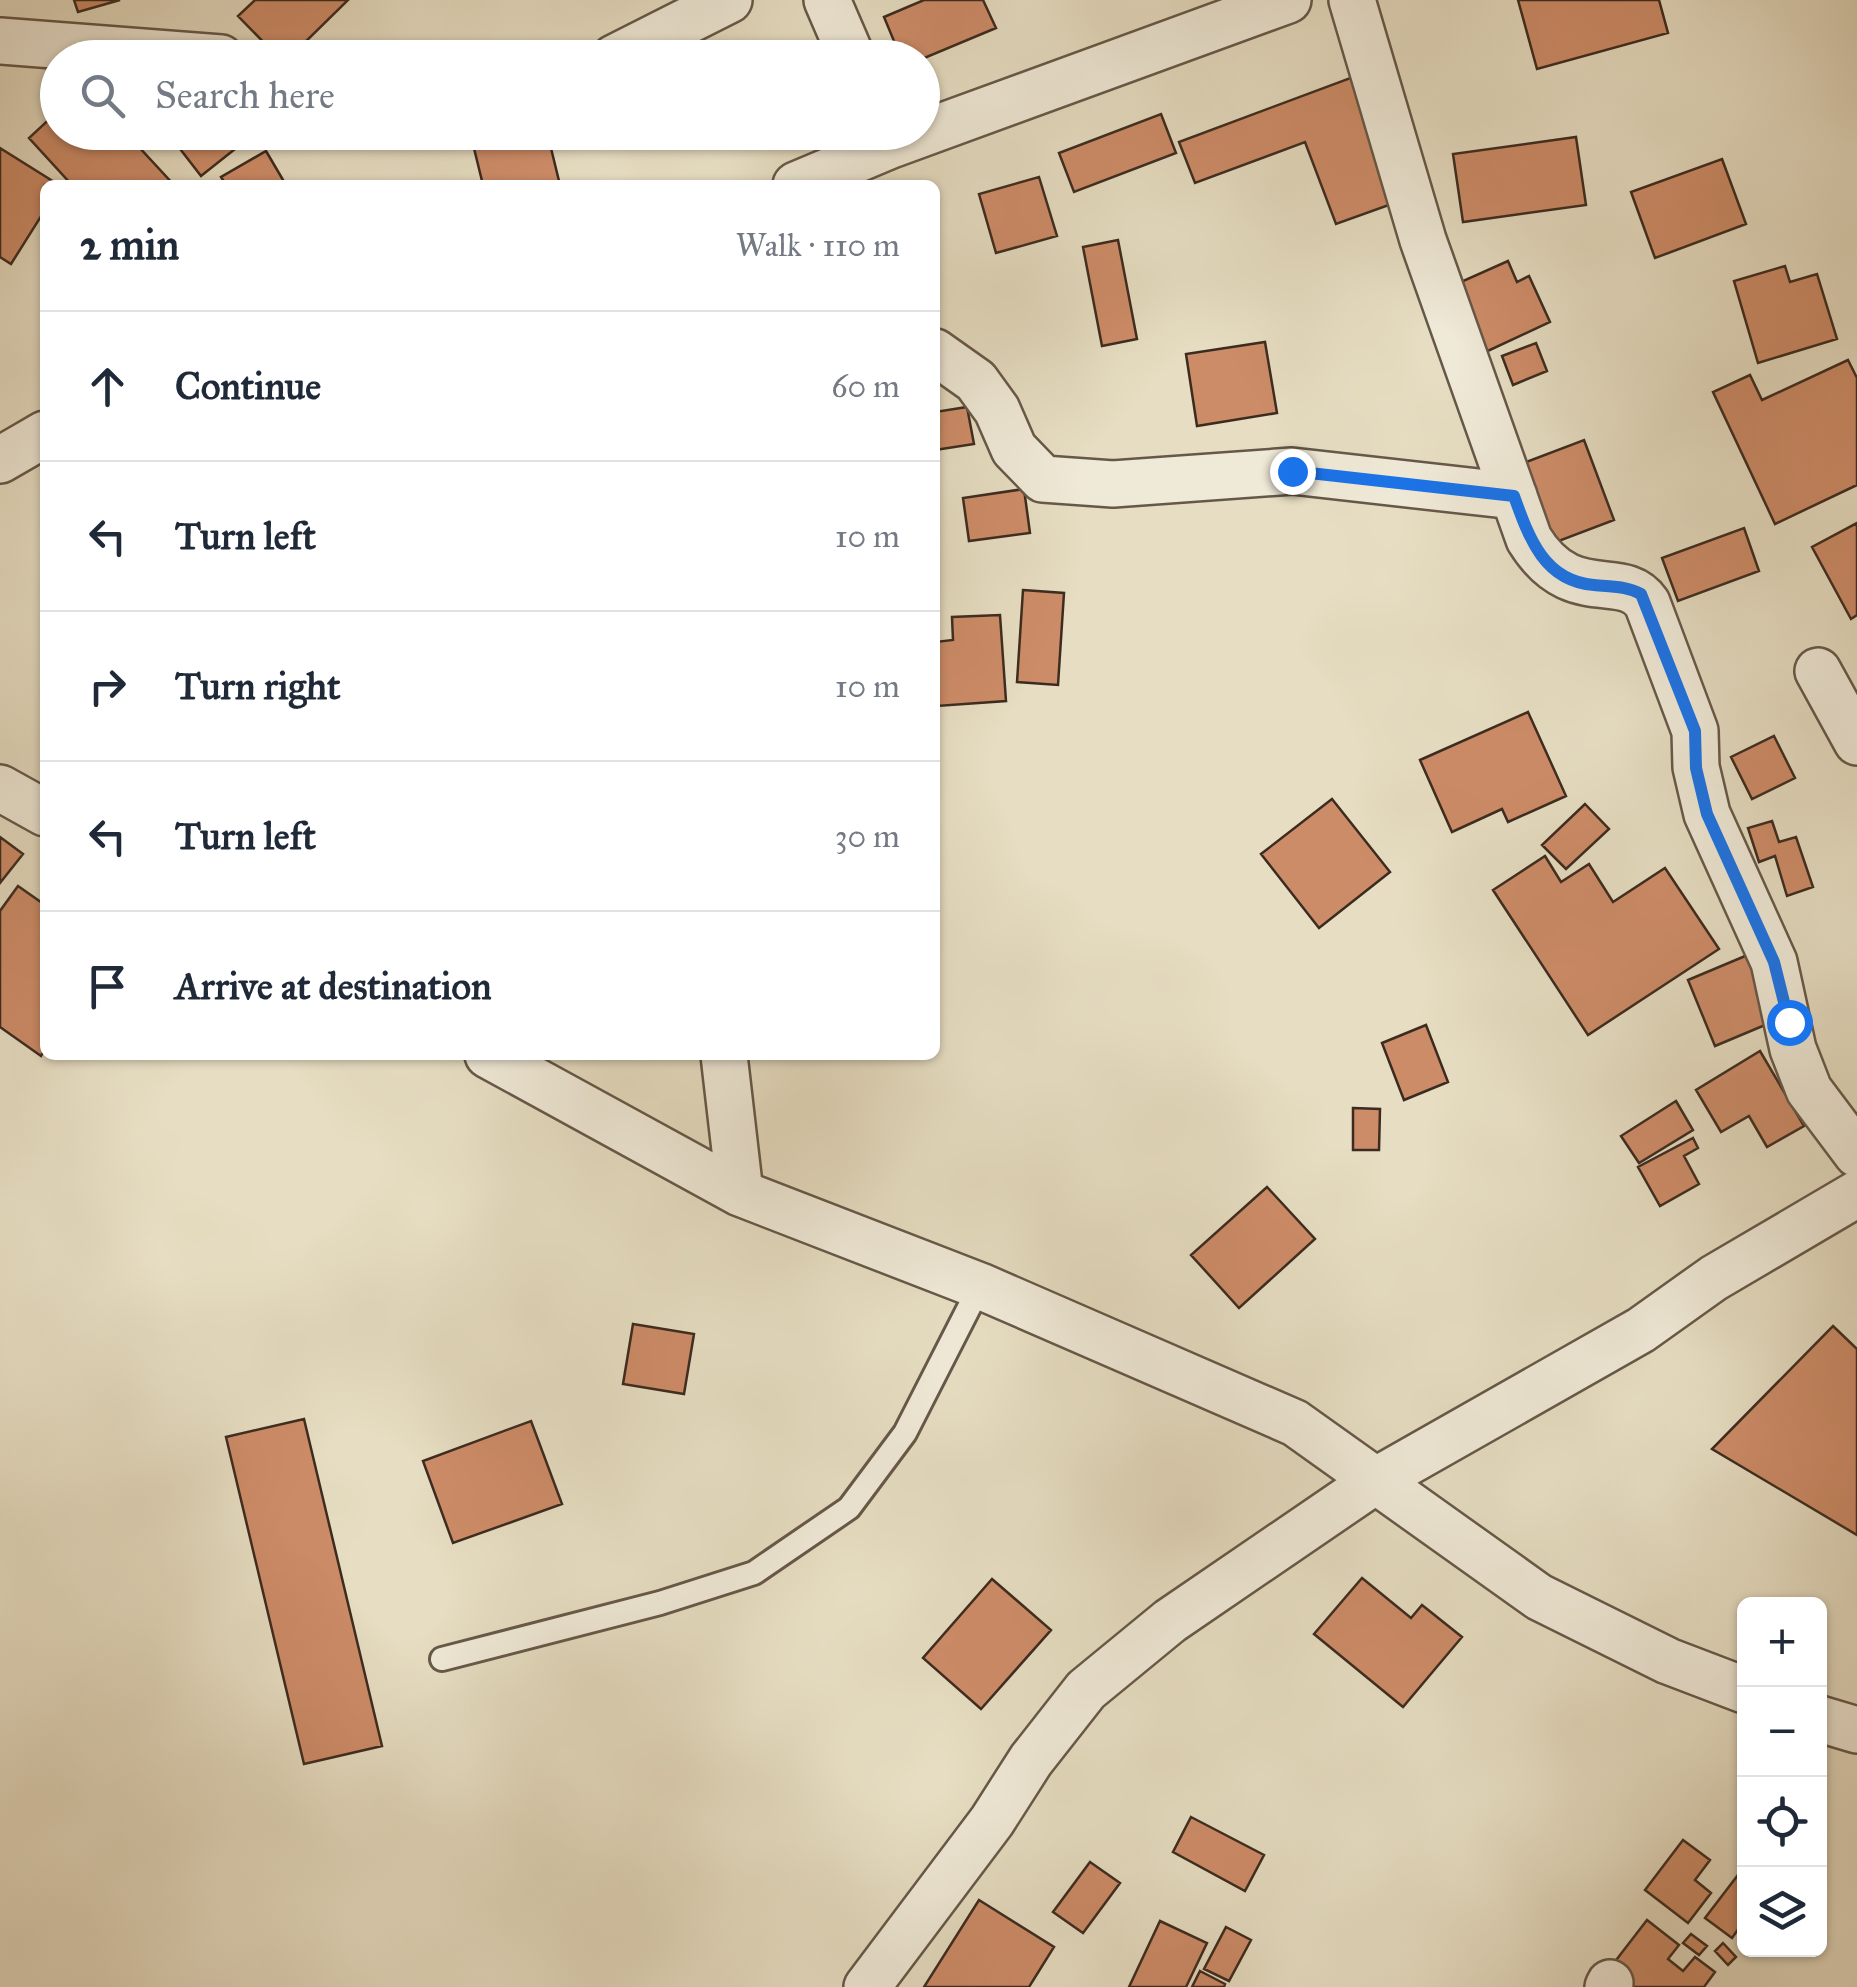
<!DOCTYPE html>
<meta charset="utf-8">
<style>
body{margin:0;font-family:"IM FELL Great Primer",serif;background:#f6f6f7;color:#1f2937}
.controls{position:absolute;right:30px;bottom:30px;display:grid;overflow:hidden;border-radius:15px;box-shadow:0 2px 8px #0004}
.controls button{width:90px;height:90px;display:grid;place-items:center;padding:0;border:0;border-bottom:2px solid #e0e1e3;background:#fff;color:#1f2937;font:50px sans-serif}
.stop{position:absolute;width:30px;height:30px;margin:-22px;border:8px solid #1a73e8;border-radius:50%;background:#fff}
.stop.end{background:#1a73e8;border-color:#fff;box-shadow:0 2px 10px #0008}
.list{margin:0;padding:0;list-style:none}
h2{display:flex;justify-content:space-between;align-items:center;height:130px;margin:0;padding:0 40px;font-size:42px}
h2 small{font-size:32px;font-weight:400;color:#747a83}
.list li{display:grid;grid-template-columns:65px 1fr auto;gap:30px;align-items:center;box-sizing:border-box;height:150px;padding:0 40px;border-top:2px solid #e0e1e3}
.list b{display:block;font-size:38px;white-space:nowrap}
.list em{font-size:32px;font-style:normal;color:#747a83}
.icon{flex:none;width:55px;height:55px;fill:none;stroke:currentColor;stroke-width:2;stroke-linecap:round;stroke-linejoin:round}
.map{position:relative;flex:none;width:1857px;height:1987px;overflow:hidden}
.search{position:absolute;background:#fff;box-shadow:0 2px 8px #0004;left:40px;top:40px;width:900px;height:110px;display:flex;align-items:center;gap:25px;box-sizing:border-box;padding:0 35px;border-radius:55px;color:#747a83;font-size:38px}
.panel{position:absolute;background:#fff;box-shadow:0 2px 8px #0004;left:40px;top:180px;width:900px;height:880px;border-radius:15px}
.map>svg:first-child{display:block}
.building{fill:#cd8c68;stroke:#3c2b20;stroke-width:2.5}
.lines{fill:none;stroke-linecap:round;stroke-linejoin:round}
.lane-casing{stroke:#665848;stroke-width:28}
.street-casing{stroke:#665848;stroke-width:50}
.lane{stroke:#efe9d7;stroke-width:22}
.street{stroke:#efe9d7;stroke-width:45}
.route{stroke:#1a73e8;stroke-width:12}
</style>
<div class="map">
<svg width="1857" height="1987" viewBox="0 0 1857 1987">
<rect width="100%" height="100%" fill="#e6ddc2"/>
<filter id="stains"><feTurbulence type="fractalNoise" baseFrequency=".002" numOctaves="4"/><feColorMatrix values="0 0 0 0 .2 0 0 0 0 .09 0 0 0 0 .02 0 0 0 .5 -.17"/></filter>
<radialGradient id="worn" r=".72"><stop offset=".6" stop-color="#630" stop-opacity="0"/><stop offset="1" stop-color="#630" stop-opacity=".3"/></radialGradient>
<!-- building -->
<path class="building" d="M 74,0 L 120,0 L 78,12 Z
M 255,0 L 348,0 L 289,58 L 279,58 L 238,16 Z
M 924,0 L 983,0 L 996,28 L 922,59 L 901,58 L 884,17 Z
M 1518,0 L 1659,0 L 1668,33 L 1537,69 Z
M 1353,77 L 1400,201 L 1336,224 L 1305,142 L 1195,183 L 1179,142 Z
M 58,111 L 58,132 L 125,132 L 174,185 L 72,185 L 29,138 Z
M 1161,114 L 1176,153 L 1074,192 L 1059,153 Z
M 167,132 L 230,132 L 240,145 L 201,176 Z
M 470,132 L 547,132 L 560,185 L 483,185 Z
M 1576,137 L 1586,205 L 1463,222 L 1453,154 Z
M 0,148 L 59,185 L 45,185 L 45,210 L 11,264 L 0,257 Z
M 266,151 L 286,185 L 226,185 L 221,177 Z
M 1722,159 L 1746,224 L 1655,258 L 1631,192 Z
M 1039,177 L 1057,236 L 996,253 L 979,194 Z
M 1118,240 L 1137,339 L 1102,346 L 1083,247 Z
M 1508,261 L 1517,282 L 1529,276 L 1550,322 L 1477,356 L 1445,289 Z
M 1785,266 L 1790,282 L 1817,274 L 1837,339 L 1758,363 L 1734,281 Z
M 1265,342 L 1277,413 L 1197,426 L 1186,354 Z
M 1536,343 L 1547,371 L 1513,385 L 1502,356 Z
M 1848,360 L 1857,378 L 1857,485 L 1775,524 L 1713,392 L 1750,375 L 1762,400 Z
M 967,407 L 974,444 L 935,450 L 935,412 Z
M 1584,440 L 1614,520 L 1551,544 L 1521,464 Z
M 1024,489 L 1030,533 L 969,541 L 963,498 Z
M 1857,523 L 1857,615 L 1851,619 L 1812,547 Z
M 1744,528 L 1759,571 L 1678,601 L 1662,558 Z
M 1023,590 L 1064,593 L 1058,685 L 1017,682 Z
M 1000,615 L 1006,701 L 937,706 L 935,642 L 953,640 L 952,617 Z
M 1528,712 L 1566,796 L 1508,822 L 1502,809 L 1452,832 L 1420,760 Z
M 1774,736 L 1795,778 L 1752,799 L 1731,757 Z
M 1332,799 L 1390,872 L 1319,928 L 1261,854 Z
M 1585,804 L 1609,829 L 1566,869 L 1542,845 Z
M 1772,821 L 1779,842 L 1796,837 L 1813,887 L 1787,896 L 1775,856 L 1759,862 L 1748,828 Z
M 0,837 L 23,854 L 0,883 Z
M 1545,856 L 1561,882 L 1589,864 L 1613,902 L 1665,868 L 1719,949 L 1588,1035 L 1493,890 Z
M 18,886 L 45,905 L 45,1049 L 41,1056 L 0,1027 L 0,911 Z
M 1750,954 L 1777,1020 L 1715,1046 L 1688,980 Z
M 1426,1025 L 1448,1082 L 1404,1100 L 1382,1043 Z
M 1760,1051 L 1804,1126 L 1767,1147 L 1749,1116 L 1721,1132 L 1696,1090 Z
M 1676,1101 L 1693,1130 L 1639,1163 L 1621,1136 Z
M 1353,1108 L 1380,1109 L 1379,1150 L 1353,1150 Z
M 1693,1138 L 1698,1148 L 1684,1156 L 1699,1184 L 1660,1206 L 1638,1167 Z
M 1267,1187 L 1315,1239 L 1239,1308 L 1191,1255 Z
M 633,1324 L 694,1334 L 684,1394 L 623,1384 Z
M 1833,1326 L 1857,1349 L 1857,1535 L 1712,1449 Z
M 304,1419 L 382,1746 L 304,1764 L 226,1437 Z
M 531,1421 L 562,1504 L 453,1543 L 423,1461 Z
M 1362,1578 L 1411,1618 L 1422,1605 L 1462,1637 L 1403,1707 L 1314,1634 Z
M 992,1579 L 1051,1630 L 981,1709 L 923,1658 Z
M 1191,1817 L 1264,1855 L 1245,1891 L 1173,1852 Z
M 1683,1840 L 1710,1860 L 1695,1880 L 1711,1893 L 1688,1923 L 1645,1890 Z
M 1090,1862 L 1120,1883 L 1083,1933 L 1053,1912 Z
M 1738,1875 L 1744,1881 L 1744,1908 L 1740,1915 L 1744,1921 L 1732,1938 L 1705,1918 Z
M 979,1900 L 1054,1947 L 1029,1987 L 924,1987 Z
M 1647,1920 L 1679,1945 L 1668,1959 L 1683,1971 L 1695,1957 L 1715,1972 L 1704,1987 L 1635,1987 L 1610,1968 Z
M 1160,1921 L 1207,1943 L 1186,1987 L 1129,1987 Z
M 1226,1927 L 1251,1940 L 1229,1981 L 1204,1969 Z
M 1691,1934 L 1707,1946 L 1699,1955 L 1683,1943 Z
M 1723,1943 L 1736,1957 L 1728,1965 L 1715,1951 Z
M 1200,1971 L 1225,1984 L 1224,1987 L 1192,1987 Z"/>
<g class="lines">
<!-- lane casing -->
<g class="lane-casing">
<path id="lane" d="M 442,1659 L 660,1603 L 754,1573 L 849,1508 L 905,1433 L 980,1286"/>
</g>
<!-- street casing -->
<g class="street-casing">
<path id="street" d="M 827,0 L 852,58
M 1352,0 L 1423,240 L 1529,539 C 1572,609 1622,567 1647,603 L 1695,731 L 1696,767 L 1707,814 L 1774,962 L 1793,1049 L 1809,1090 L 1857,1154
M 0,41 L 221,58
M 614,58 L 729,0
M 796,185 L 891,145 L 1288,0
M 935,352 L 976,381 L 997,410 L 1014,449 L 1043,479 L 1113,484 L 1292,471 L 1514,496
M 0,460 L 45,434
M 1818,671 L 1857,742
M 0,788 L 45,813
M 488,1055 L 740,1193 L 980,1286 L 1295,1423 L 1539,1597 L 1668,1661 L 1744,1690
M 724,1055 L 740,1193
M 1820,1719 L 1857,1730
M 867,1987 L 992,1821 L 1031,1760 L 1086,1690 L 1170,1621 L 1375,1481 L 1641,1330 L 1714,1278 L 1857,1194
M 1608,1987 L 1610,1983"/>
</g>
<!-- lane -->
<use href="#lane" class="lane"/>
<!-- street -->
<use href="#street" class="street"/>
</g>
<g class="lines">
<!-- route -->
<path class="route" d="M 1292,471 L 1514,496 C 1529,538 1544,581 1594,585 C 1611,587 1627,586 1641,594 L 1695,731 L 1696,768 L 1707,814 L 1774,962 L 1789,1022"/>
</g>
<rect width="100%" height="100%" filter="url(#stains)"/>
<rect width="100%" height="100%" fill="url(#worn)"/>
</svg>
<div class="controls">
<button>+</button>
<button>−</button>
<button><svg class="icon" aria-label="locate" viewBox="0 0 24 24"><circle cx="12" cy="12" r="6"/><path d="M12 2v4M12 18v4M2 12h4M18 12h4"/></svg></button>
<button><svg class="icon" aria-label="layers" viewBox="0 0 24 24"><path d="M12 4l9 5-9 5-9-5zM3 14l9 5 9-5"/></svg></button>
</div>
<div class="stop" style="left:1789px;top:1022px"></div>
<div class="stop end" style="left:1292px;top:471px"></div>
<div class="search"><svg class="icon" aria-label="search" viewBox="0 0 24 24"><circle cx="10" cy="10" r="6"/><path d="M15 15l6 6"/></svg>Search here</div>
<section class="panel">
<h2>2 min<small>Walk · 110 m</small></h2>
<ul class="list">
<li><svg class="icon" aria-label="ahead" viewBox="0 0 24 24"><path d="M12 20V5M6 11l6-6 6 6"/></svg><div><b>Continue</b></div><em>60 m</em></li>
<li><svg class="icon" aria-label="left" viewBox="0 0 24 24"><path d="M17 20v-9H6M10 6l-5 5 5 5"/></svg><div><b>Turn left</b></div><em>10 m</em></li>
<li><svg class="icon" aria-label="right" viewBox="0 0 24 24"><path d="M7 20v-9h11M14 6l5 5-5 5"/></svg><div><b>Turn right</b></div><em>10 m</em></li>
<li><svg class="icon" aria-label="left" viewBox="0 0 24 24"><path d="M17 20v-9H6M10 6l-5 5 5 5"/></svg><div><b>Turn left</b></div><em>30 m</em></li>
<li><svg class="icon" aria-label="arrive" viewBox="0 0 24 24"><path d="M6 21V4h12l-3 4 3 4H6"/></svg><div><b>Arrive at destination</b></div></li>
</ul>
</section>
</div>
